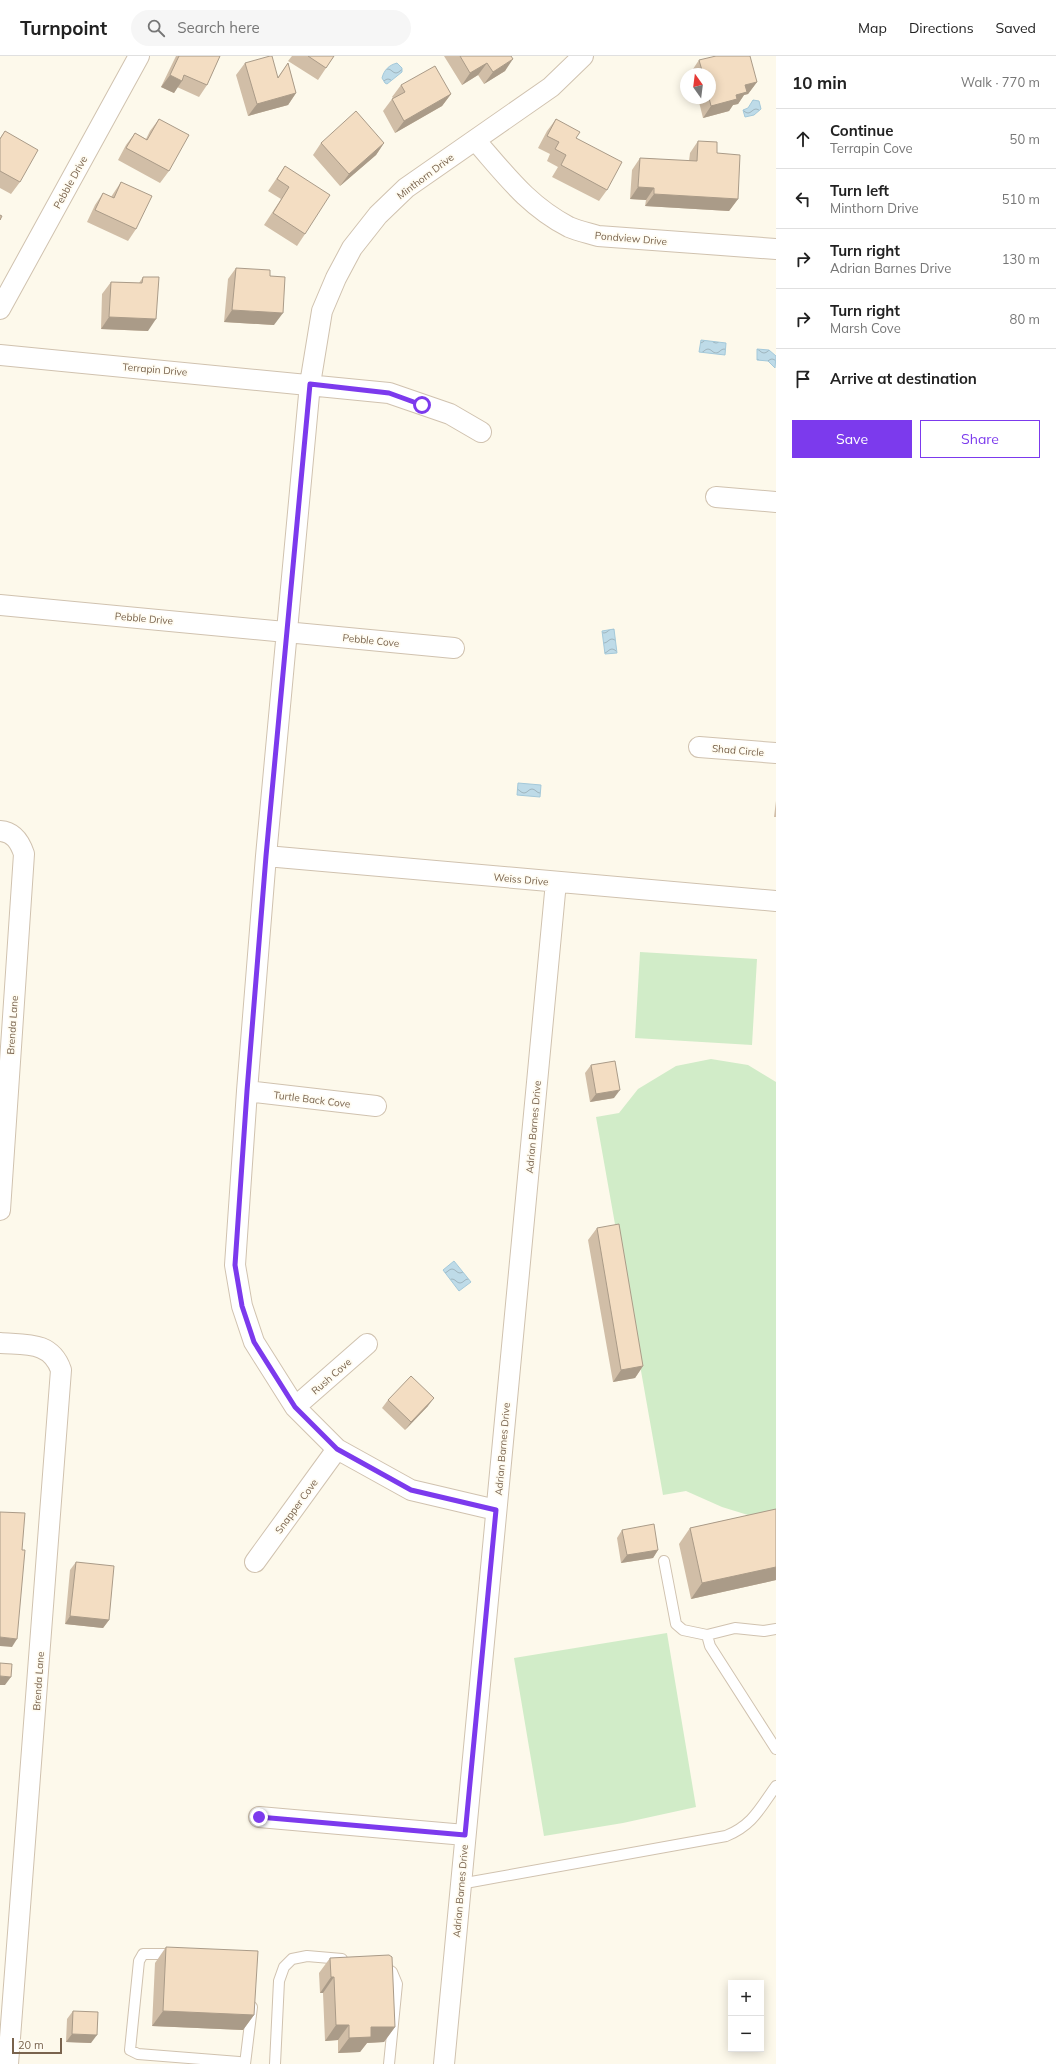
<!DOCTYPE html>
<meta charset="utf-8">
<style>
body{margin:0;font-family:Mulish,sans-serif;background:#f6f6f6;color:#222}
.controls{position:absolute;right:12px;bottom:12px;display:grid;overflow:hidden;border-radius:0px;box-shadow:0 2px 10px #0003}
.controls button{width:36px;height:36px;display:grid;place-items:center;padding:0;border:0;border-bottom:1px solid #e0e0e0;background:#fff;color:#222;font:20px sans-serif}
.compass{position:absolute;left:680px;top:12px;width:36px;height:36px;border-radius:50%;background:#fff;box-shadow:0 2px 10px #0003;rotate:346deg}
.scale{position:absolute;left:12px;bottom:10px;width:50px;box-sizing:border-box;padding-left:4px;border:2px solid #79634d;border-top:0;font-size:11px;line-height:14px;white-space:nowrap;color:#79634d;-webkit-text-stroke:3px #fffcf2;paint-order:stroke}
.stop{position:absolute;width:12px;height:12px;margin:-9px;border:3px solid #7c3aed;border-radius:50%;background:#fff}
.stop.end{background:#7c3aed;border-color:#fff;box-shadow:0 1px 4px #0008}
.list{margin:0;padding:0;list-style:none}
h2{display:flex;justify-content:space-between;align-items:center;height:52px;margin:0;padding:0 16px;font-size:17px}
h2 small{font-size:13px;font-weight:400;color:#767676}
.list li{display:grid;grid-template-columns:26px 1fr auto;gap:12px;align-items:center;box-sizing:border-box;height:60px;padding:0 16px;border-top:1px solid #e0e0e0}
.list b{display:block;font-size:15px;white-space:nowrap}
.list p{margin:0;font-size:13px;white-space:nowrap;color:#767676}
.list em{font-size:13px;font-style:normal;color:#767676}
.actions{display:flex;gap:8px;padding:12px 16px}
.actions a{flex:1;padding:9px 0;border:1px solid #7c3aed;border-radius:0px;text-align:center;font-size:14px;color:#7c3aed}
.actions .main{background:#7c3aed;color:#fff}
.icon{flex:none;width:22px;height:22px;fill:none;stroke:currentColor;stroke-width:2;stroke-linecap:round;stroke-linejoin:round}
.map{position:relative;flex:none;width:776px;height:2008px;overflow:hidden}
header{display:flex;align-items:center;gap:24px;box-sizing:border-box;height:56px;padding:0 20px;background:#fff;border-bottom:1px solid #e0e0e0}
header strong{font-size:19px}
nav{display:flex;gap:22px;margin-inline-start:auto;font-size:14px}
.search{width:280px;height:36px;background:#f6f6f6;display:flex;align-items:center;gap:10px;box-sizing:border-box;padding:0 14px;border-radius:22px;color:#767676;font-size:15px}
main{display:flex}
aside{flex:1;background:#fff}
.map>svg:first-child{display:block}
.garden{fill:#d1ecc8}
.water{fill:url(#water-waves);stroke:#a4c9da}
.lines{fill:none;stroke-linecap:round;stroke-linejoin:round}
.lane-casing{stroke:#d0c2af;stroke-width:12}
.street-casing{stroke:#d0c2af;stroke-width:22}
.lane{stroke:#fff;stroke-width:10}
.street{stroke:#fff;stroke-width:20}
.wall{fill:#d1bea7}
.shaded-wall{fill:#aa9b88}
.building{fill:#f3ddc2;stroke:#aa9b88}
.route{stroke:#7c3aed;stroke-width:5}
.labels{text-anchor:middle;stroke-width:3.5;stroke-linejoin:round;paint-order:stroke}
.street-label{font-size:10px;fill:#79634d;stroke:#fffcf2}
</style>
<header>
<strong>Turnpoint</strong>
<div class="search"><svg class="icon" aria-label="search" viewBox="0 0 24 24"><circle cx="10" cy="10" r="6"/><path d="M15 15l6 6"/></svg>Search here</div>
<nav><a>Map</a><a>Directions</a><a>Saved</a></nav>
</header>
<main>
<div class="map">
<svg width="776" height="2008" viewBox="0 0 776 2008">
<defs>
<pattern id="water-waves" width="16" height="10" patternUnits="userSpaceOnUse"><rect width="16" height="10" fill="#bedbe8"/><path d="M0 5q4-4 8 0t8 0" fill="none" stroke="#9fb5be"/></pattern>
</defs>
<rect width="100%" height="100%" fill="#fdf9eb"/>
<!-- garden -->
<path class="garden" d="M 640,896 L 757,903 L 752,989 L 635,982 Z
M 711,1003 L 748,1009 L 776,1026 L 776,1455 L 748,1459 L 722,1451 L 686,1435 L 663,1439 L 596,1061 L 619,1057 L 638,1033 L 676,1010 Z
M 667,1577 L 696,1751 L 623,1767 L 544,1780 L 514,1602 Z"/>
<!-- water -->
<path class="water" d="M 397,7 L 402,12 L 402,16 L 387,28 L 385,27 L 382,22 C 384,14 389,9 397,7 Z
M 753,44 L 759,45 L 761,53 L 754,59 L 745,61 L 743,54 L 748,52 Z
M 701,284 L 726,287 L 725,299 L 699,296 Z
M 757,293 L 769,294 L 776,300 L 775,312 L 768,305 L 757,304 Z
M 614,573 L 617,597 L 605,598 L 602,575 Z
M 518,727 L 541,729 L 540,741 L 517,739 Z
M 454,1205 L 471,1226 L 459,1235 L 443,1214 Z"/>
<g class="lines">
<!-- lane casing -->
<g class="lane-casing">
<path id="lane" d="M 664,1505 L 676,1568 L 683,1574 L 707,1579
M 776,1573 L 764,1575 L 735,1572 L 707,1579 L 710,1590 L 776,1693
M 460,1828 L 726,1780 C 753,1769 760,1752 776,1730
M 173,1898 L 143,1898 L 139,1905 L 130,1994 L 138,1998 L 239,2006 L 240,2008
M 383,1910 L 392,1916 L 397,1928 L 389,2008
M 245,2008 L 252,1951
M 275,2008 L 279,1925 L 284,1911 L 292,1903 L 307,1900 L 342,1903"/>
</g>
<!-- street casing -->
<g class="street-casing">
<path id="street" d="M 475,84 C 505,118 527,149 569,171 C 578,175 588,177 598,180 L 776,193
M 0,253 L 139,0
M 0,299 L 389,337 L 450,358 L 481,376
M 716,441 L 776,446
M 0,549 L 454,592
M 699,691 L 776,697
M 0,775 C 14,776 20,786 24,798 L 0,1154
M 266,800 L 776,845
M 247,1035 L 376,1050
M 0,1287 C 26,1289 51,1285 61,1314 L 8,2008
M 295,1351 L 367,1288
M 496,1454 L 411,1434 L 337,1393 L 295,1351 L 254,1286 L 242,1250 L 235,1209 L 247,1035 L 266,800 L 310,328 L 322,255 L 336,222 L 352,192 L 378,159 L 406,132 L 551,31 L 583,0
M 255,1506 L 337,1393
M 259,1761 L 465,1779
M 444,2008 L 556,826"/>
</g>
<!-- lane -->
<use href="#lane" class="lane"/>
<!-- street -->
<use href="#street" class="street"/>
</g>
<!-- wall -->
<path class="wall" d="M 176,0 L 220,0 L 207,29 L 199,41 L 177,31 L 174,37 L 161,31 Z
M 292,0 L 334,0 L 318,24 L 288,5 Z
M 444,0 L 511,0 L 505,15 L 484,28 L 478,19 L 462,29 Z
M 699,4 L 757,26 L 748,38 L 744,39 L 738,48 L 733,49 L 729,55 L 703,62 L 698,42 L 710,42 L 710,18 L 691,18 L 691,16 Z
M 245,7 L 278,21 L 288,7 L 296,37 L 288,49 L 248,60 L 236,19 Z
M 401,29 L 451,38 L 442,50 L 395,77 L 383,55 L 392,43 L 393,42 L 392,41 Z
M 159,63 L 169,115 L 160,127 L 118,104 L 126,89 L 135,77 L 146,83 L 150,75 Z
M 556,63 L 576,82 L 607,134 L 599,145 L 552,121 L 558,111 L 547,105 L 550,98 L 538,92 L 547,75 Z
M 5,75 L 20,126 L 11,138 L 0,132 L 0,82 Z
M 698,85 L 717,97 L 738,143 L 729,155 L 645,150 L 646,144 L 630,143 L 632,114 L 640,102 L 689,105 L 690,97 Z
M 321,87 L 384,87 L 376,99 L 340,130 L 313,99 Z
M 285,110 L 305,178 L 297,190 L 264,169 L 281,143 L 268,135 Z
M 121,126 L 136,173 L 128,185 L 87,166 L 95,149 L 103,137 L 111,141 Z
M 236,212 L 270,220 L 274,269 L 224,266 L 228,223 Z
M 143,221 L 148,275 L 101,273 L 102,238 L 111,226 L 139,227 Z
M 776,745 L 776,761 L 774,761 Z
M 591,1009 L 614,1042 L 590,1046 L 585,1017 Z
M 597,1172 L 643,1310 L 635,1322 L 613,1326 L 588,1184 Z
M 388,1344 L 428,1350 L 405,1374 L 382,1352 Z
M 776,1453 L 776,1524 L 691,1543 L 679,1488 L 690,1472 Z
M 622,1474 L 658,1494 L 653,1502 L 621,1507 L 617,1482 Z
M 76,1506 L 109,1564 L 103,1572 L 65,1568 L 70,1514 Z
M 166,1891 L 254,1959 L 243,1974 L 152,1970 L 155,1907 Z
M 330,1902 L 395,1971 L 384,1986 L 367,1987 L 360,1996 L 338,1997 L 338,1984 L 325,1985 L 323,1937 L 320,1937 L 319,1917 Z
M 73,1955 L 91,1987 L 66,1986 L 67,1963 Z"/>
<!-- shaded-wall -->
<path class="shaded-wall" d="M 513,3 L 505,15 L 484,28 L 493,16 Z
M 487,7 L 478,19 L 462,29 L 470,17 Z
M 170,19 L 182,25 L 174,37 L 161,31 Z
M 757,26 L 748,38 L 744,39 L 738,48 L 733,49 L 729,55 L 703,62 L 711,50 L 736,39 L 745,29 Z
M 296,37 L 288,49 L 248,60 L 257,48 Z
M 451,38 L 442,50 L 395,77 L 404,65 Z
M 384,87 L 376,99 L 340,130 L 349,118 Z
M 638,131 L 654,132 L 646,144 L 630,143 Z
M 654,138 L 738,143 L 729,155 L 645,150 Z
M 232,254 L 283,257 L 274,269 L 224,266 Z
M 109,261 L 156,263 L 148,275 L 101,273 Z
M 620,1034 L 614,1042 L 590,1046 L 596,1038 Z
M 643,1310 L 635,1322 L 613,1326 L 621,1314 Z
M 434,1342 L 428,1350 L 405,1374 L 411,1366 Z
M 658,1494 L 653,1502 L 621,1507 L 627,1499 Z
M 776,1511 L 776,1524 L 691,1543 L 702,1527 Z
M 70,1560 L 109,1564 L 103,1572 L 65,1568 Z
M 0,1581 L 17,1583 L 12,1591 L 0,1590 Z
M 0,1620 L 11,1621 L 5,1629 L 0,1629 Z
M 331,1921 L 334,1921 L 323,1937 L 320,1937 Z
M 163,1955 L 254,1959 L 243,1974 L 152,1970 Z
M 336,1969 L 349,1969 L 338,1984 L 325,1985 Z
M 371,1971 L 395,1971 L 384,1986 L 367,1987 L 360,1996 L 338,1997 L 349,1982 Z
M 72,1978 L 97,1979 L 91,1987 L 66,1986 Z"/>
<!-- building -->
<path class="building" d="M 179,0 L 220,0 L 207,29 L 184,19 L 182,25 L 170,19 Z
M 270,0 L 272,0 L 278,22 L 288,7 L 296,37 L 257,48 L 245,7 Z
M 308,0 L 334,0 L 326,12 Z
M 460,0 L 511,0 L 513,3 L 493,16 L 487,7 L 470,17 Z
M 716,0 L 750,0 L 757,26 L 745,29 L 747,36 L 736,39 L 737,43 L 711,50 L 709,42 L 710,42 L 710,18 L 703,18 L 699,4 Z
M 435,10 L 451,38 L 404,65 L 392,43 L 405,36 L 401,29 Z
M 356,55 L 384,87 L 349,118 L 321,87 Z
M 159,63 L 189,79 L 169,115 L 126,92 L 135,77 L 147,84 Z
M 556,63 L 580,76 L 576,82 L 622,106 L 607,134 L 561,109 L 566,99 L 555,93 L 559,86 L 547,80 Z
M 5,75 L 38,94 L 20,126 L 0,115 L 0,83 Z
M 698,85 L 717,86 L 717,97 L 740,99 L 738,143 L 654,138 L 654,132 L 638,131 L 640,102 L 697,105 Z
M 285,110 L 330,139 L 305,178 L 273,157 L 289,131 L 277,123 Z
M 121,126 L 152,140 L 136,173 L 95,154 L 103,137 L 114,142 Z
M 0,159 L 2,160 L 0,164 Z
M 236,212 L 270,214 L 270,220 L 285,221 L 283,257 L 232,254 Z
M 143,221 L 159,221 L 156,263 L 109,261 L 111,226 L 142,227 Z
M 615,1005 L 620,1034 L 596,1038 L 591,1009 Z
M 619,1168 L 643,1310 L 621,1314 L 597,1172 Z
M 411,1320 L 434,1342 L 411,1366 L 388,1344 Z
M 776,1453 L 776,1511 L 702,1527 L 690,1472 Z
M 0,1456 L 25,1457 L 22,1494 L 25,1494 L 17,1583 L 0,1581 Z
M 654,1468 L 658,1494 L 627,1499 L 622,1474 Z
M 76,1506 L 114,1510 L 109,1564 L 70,1560 Z
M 0,1607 L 12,1608 L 11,1621 L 0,1620 Z
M 166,1891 L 258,1895 L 254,1959 L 163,1955 Z
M 389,1899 L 392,1901 L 395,1971 L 371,1971 L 371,1981 L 349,1982 L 349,1969 L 336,1969 L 334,1921 L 331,1921 L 330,1902 Z
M 73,1955 L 98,1956 L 97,1979 L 72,1978 Z"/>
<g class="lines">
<!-- route -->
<path class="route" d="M 259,1761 L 465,1779 L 496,1454 L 411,1434 L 337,1393 L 295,1351 L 254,1286 L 242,1250 L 235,1209 L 247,1035 L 266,800 L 310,328 L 389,337 L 422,349"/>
</g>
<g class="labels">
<!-- street labels -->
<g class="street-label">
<text transform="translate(425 120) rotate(-37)" y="4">Minthorn Drive</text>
<text transform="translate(70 126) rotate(-61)" y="4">Pebble Drive</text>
<text transform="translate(631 182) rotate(5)" y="4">Pondview Drive</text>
<text transform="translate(155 313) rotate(5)" y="4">Terrapin Drive</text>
<text transform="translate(144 562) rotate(5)" y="4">Pebble Drive</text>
<text transform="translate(371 584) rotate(6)" y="4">Pebble Cove</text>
<text transform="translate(738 694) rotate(5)" y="4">Shad Circle</text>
<text transform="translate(521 823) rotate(5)" y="4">Weiss Drive</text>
<text transform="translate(12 969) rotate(-86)" y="4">Brenda Lane</text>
<text transform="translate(312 1043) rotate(7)" y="4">Turtle Back Cove</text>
<text transform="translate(533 1071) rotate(-85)" y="4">Adrian Barnes Drive</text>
<text transform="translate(331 1320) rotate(-41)" y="4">Rush Cove</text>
<text transform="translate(502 1393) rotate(-85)" y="4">Adrian Barnes Drive</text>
<text transform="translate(296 1450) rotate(-54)" y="4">Snapper Cove</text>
<text transform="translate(38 1625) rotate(-86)" y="4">Brenda Lane</text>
<text transform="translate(460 1835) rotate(-85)" y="4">Adrian Barnes Drive</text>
</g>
</g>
</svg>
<div class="controls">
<button>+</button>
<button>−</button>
</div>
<svg class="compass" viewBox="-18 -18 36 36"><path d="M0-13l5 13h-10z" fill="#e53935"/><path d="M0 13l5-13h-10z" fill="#767676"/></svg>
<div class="scale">20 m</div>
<div class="stop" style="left:422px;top:349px"></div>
<div class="stop end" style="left:259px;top:1761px"></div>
</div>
<aside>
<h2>10 min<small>Walk · 770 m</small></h2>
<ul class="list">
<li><svg class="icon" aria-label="ahead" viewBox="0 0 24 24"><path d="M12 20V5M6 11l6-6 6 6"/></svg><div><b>Continue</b><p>Terrapin Cove</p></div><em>50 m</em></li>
<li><svg class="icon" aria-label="left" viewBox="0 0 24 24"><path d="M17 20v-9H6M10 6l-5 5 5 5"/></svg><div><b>Turn left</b><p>Minthorn Drive</p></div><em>510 m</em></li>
<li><svg class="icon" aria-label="right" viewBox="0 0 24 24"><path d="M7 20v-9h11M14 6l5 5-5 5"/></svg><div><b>Turn right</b><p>Adrian Barnes Drive</p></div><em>130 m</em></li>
<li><svg class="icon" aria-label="right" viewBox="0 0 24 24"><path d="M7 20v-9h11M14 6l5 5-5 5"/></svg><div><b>Turn right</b><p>Marsh Cove</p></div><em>80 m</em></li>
<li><svg class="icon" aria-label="arrive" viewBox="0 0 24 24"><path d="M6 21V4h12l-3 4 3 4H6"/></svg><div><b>Arrive at destination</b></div></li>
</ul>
<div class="actions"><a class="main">Save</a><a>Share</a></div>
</aside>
</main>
